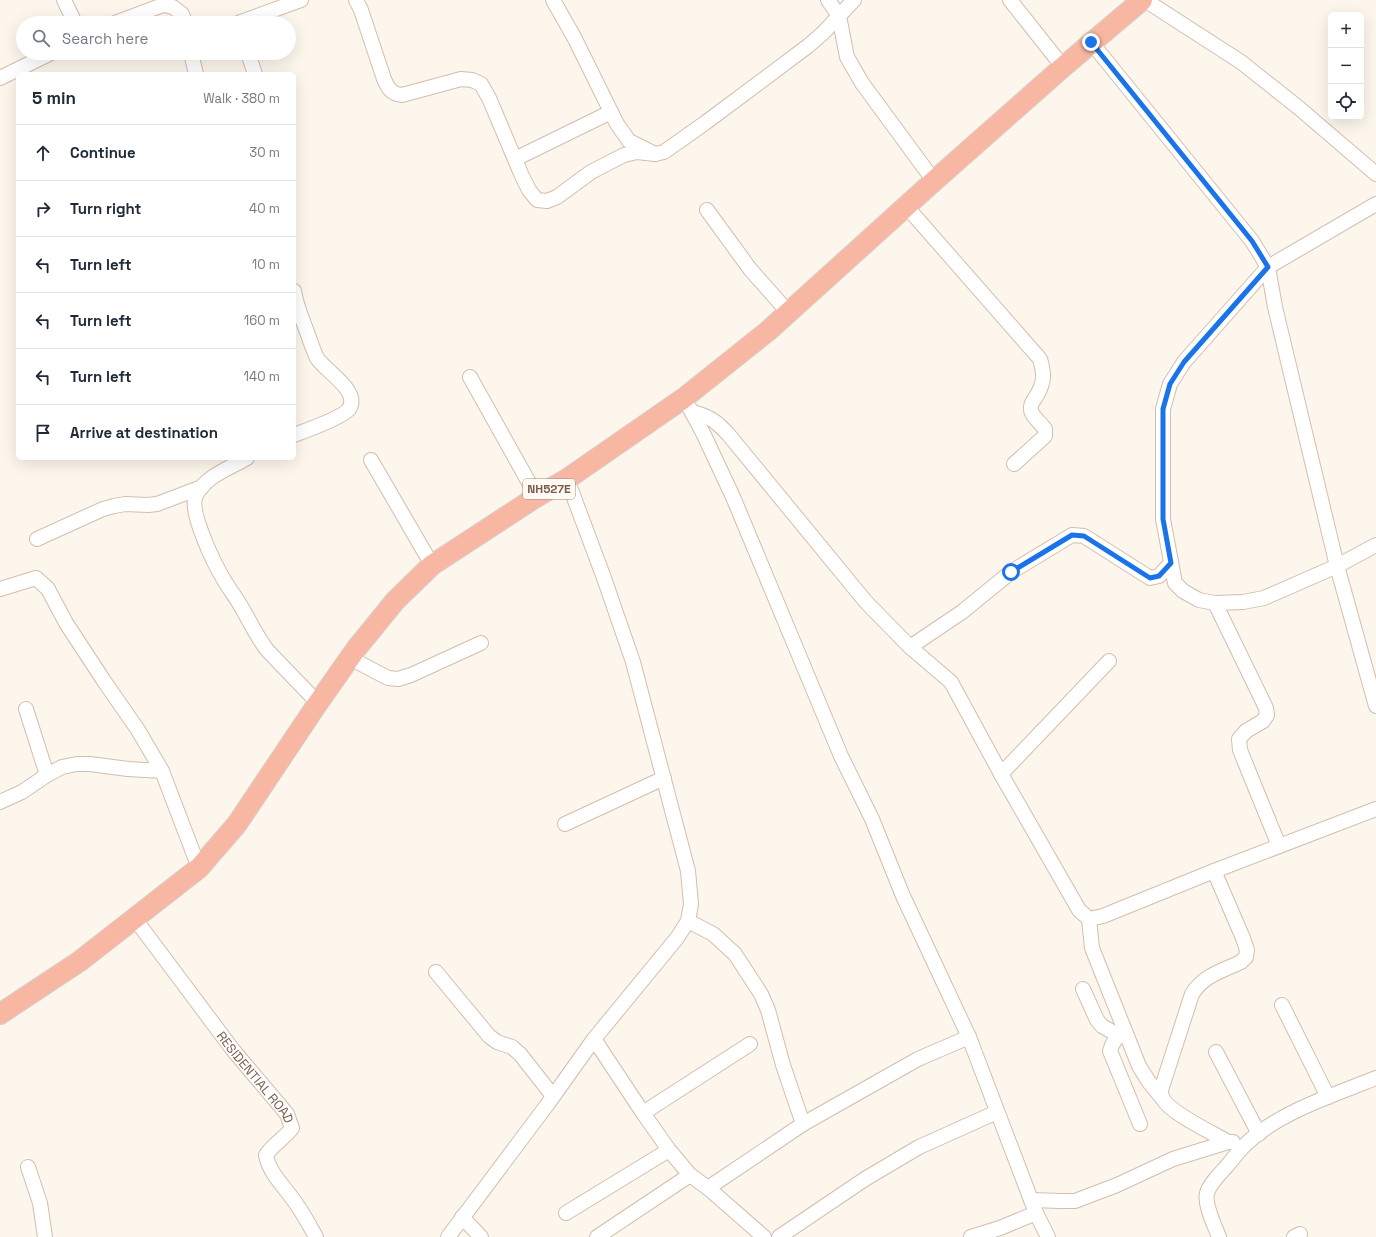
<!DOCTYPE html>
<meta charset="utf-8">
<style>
body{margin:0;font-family:"Space Grotesk",sans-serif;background:#f2f2f3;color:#1f2937}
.controls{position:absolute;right:12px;top:12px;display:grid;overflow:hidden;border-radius:6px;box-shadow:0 4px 16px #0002}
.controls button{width:36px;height:36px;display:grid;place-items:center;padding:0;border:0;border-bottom:1px solid #e0e1e3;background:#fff;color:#1f2937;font:20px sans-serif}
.stop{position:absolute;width:12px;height:12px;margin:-9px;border:3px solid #1a73e8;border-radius:50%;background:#fff}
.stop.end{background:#1a73e8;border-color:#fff;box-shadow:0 1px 4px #0008}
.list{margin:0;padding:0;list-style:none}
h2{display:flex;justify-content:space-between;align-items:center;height:52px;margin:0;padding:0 16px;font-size:17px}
h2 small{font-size:13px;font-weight:400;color:#747a83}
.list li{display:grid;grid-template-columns:26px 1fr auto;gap:12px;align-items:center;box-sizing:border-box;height:56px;padding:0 16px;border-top:1px solid #e0e1e3}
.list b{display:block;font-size:15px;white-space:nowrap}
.list em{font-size:13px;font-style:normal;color:#747a83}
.icon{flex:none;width:22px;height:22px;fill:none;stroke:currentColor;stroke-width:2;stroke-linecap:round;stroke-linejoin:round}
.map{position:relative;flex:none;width:1376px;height:1237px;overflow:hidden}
.search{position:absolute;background:#fff;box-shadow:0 4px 16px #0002;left:16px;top:16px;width:280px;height:44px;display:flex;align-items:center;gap:10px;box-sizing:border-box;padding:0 14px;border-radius:22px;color:#747a83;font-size:15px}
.panel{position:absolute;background:#fff;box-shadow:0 4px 16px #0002;left:16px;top:72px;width:280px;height:388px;border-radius:6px}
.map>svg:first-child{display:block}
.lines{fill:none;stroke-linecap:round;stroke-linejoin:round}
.minor-casing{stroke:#d1beb0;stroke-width:16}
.highway-casing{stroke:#dad1cd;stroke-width:22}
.minor{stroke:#fff;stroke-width:14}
.highway{stroke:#f7b7a3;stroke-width:20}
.route{stroke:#1a73e8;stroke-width:5}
.labels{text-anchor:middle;stroke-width:3;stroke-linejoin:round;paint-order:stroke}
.shield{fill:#fffaf3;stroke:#a28b7f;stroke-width:1}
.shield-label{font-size:12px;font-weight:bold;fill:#7a5c4d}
.street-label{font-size:13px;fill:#7a5c4d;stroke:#fffaf3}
</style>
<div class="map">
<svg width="1376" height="1237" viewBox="0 0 1376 1237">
<rect width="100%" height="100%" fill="#fdf6ec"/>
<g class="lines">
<!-- minor casing -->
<g class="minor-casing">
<g id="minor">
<path d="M 64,0 L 75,23"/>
<path d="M 356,0 L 361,10 L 384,79 C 388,88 391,94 402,95 L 461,79 L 472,80 L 481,84 L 489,98 L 522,176 L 529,190 L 537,200 L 547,201 L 557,197 L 591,172 L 624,155 L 637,152 L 655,154"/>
<path d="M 553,0 L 574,37 L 617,124 L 629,141 L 655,154 L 664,152 L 705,123 L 808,46 L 823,33 L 854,0"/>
<path d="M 828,0 L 839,16 L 847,57 L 862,83 L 934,181"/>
<path d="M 1010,0 L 1063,67"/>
<path d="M 1145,0 L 1241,62 L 1299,108 L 1376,174"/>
<path d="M 115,23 L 163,5 L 173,7 L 182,14 L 185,23"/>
<path d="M 238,23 L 301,0"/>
<path d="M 1091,42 L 1252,241 L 1268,267 L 1275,307 L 1337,566 L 1376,706"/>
<path d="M 191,53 L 196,74"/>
<path d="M 248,53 L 255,74"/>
<path d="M 0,78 L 51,53"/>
<path d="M 515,159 L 611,112"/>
<path d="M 1376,204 L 1268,267 L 1184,362 L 1170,384 L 1163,409 L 1163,519 L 1175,583 L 1183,591 L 1199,600 L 1215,603 L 1243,602 L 1264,598 L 1337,566 L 1376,545"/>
<path d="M 906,206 L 1040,359 C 1044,373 1045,381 1037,395 C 1035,399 1030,403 1031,409 C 1031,416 1041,423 1045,429 L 1045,436 L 1014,464"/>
<path d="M 707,210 L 750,269 L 788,312"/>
<path d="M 294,291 C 296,305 302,318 307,332 C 310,340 313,350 317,358 C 325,371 361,391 349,409 C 343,417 305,431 294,435"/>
<path d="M 470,377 L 537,497"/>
<path d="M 689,407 L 703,433 L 733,497 L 841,756 L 872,819 L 903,896 L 969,1037 L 1036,1213 L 1048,1237"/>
<path d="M 692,412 C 709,416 716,421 728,434 L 866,602 L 910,647 L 951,682 L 1001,774 L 1071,896 L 1079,910 L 1089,919 L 1103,916 L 1214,871 L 1376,809"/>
<path d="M 247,458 C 230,468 206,476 196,495 C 188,511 215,565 224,580 C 230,590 237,599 242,608 C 250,622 257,637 267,650 L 318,703"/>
<path d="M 371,460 L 432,565"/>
<path d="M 37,539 L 103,509 L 114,506 L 125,504 L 148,505 L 157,504 L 202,487"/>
<path d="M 0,589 L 36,578 L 48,589 L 66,623 L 104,681 L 138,730 L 162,771"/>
<path d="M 1215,603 L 1266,708 L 1267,715 L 1263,721 L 1246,731 L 1239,739 L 1240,750 L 1279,846"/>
<path d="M 910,647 L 962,612 L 1011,572 L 1072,535 L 1084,536 L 1150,578 L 1159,576 L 1171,563"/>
<path d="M 350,658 L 388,678 L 398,679 L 411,675 L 481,643"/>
<path d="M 26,709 L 47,775"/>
<path d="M 1001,774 L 1109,661"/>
<path d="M 0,802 L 22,792 L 47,775 L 62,767 L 77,764 L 90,764 L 128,769 L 162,771 L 199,868"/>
<path d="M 565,824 L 664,778"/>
<path d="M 1214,871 L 1243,938 L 1247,950 L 1246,957 L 1241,962 C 1222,971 1204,975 1192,994 L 1161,1090 C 1161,1092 1161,1096 1163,1099 C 1170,1113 1213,1133 1228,1142"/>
<path id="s1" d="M 135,919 L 233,1050 L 287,1114 L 292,1128 C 285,1138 273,1144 266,1155 C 269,1174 287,1189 297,1205 C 304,1215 310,1226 316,1237"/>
<path d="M 1089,919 L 1092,948 L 1139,1066 L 1149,1082 L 1162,1098"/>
<path d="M 688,921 L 713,934 L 735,954 L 761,994 L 768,1010 L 783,1065 L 803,1124"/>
<path d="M 436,972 L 489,1036 L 497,1042 L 512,1047 L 520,1054 L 553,1096"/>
<path d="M 1083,989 L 1097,1020 L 1102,1026 L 1118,1035"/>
<path d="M 1282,1005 L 1328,1097"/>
<path d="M 1125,1031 C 1117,1036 1112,1042 1110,1051 L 1140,1124"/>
<path d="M 594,1039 L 643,1113 L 669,1150 L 690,1175 L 708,1188 L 764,1237"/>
<path d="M 1216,1052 L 1259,1134"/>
<path d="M 643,1113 L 750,1044"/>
<path d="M 28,1167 L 40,1203 L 45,1237"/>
<path d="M 708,1188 L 803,1124 L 918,1059 L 969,1037"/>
<path d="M 1031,1200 L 1061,1201 L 1075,1201 L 1117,1185 L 1173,1159 L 1228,1142 L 1233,1142"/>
<path d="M 566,1213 L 669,1150"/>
<path d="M 462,1217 L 481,1237"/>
<path d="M 448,1237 L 547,1105 L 594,1039 L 677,938 L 688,921 L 691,904 L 688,871 L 633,662 L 604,578 L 567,479"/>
<path d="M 597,1237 L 690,1175"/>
<path d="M 779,1237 L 865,1179 L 919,1147 L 997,1112"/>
<path d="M 971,1237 L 1000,1228 L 1036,1213"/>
<path d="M 1219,1237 C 1215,1226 1204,1205 1207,1193 C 1210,1183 1220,1174 1227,1166 C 1233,1159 1239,1150 1247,1143 C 1279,1112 1334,1095 1376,1078"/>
<path d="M 1294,1237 L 1300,1234"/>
</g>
</g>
<!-- highway casing -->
<g class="highway-casing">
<path id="highway" d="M 0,1014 L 80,961 L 199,868 L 237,824 L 318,703 L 356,649 L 395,601 L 432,565 L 533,499 L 567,479 L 684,398 L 768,331 L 934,181 L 1063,67 L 1142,0"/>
</g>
<!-- minor -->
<use href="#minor" class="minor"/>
<!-- highway -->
<use href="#highway" class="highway"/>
</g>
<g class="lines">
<!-- route -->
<path class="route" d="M 1011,572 L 1072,535 L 1084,536 L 1150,578 L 1159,576 L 1171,563 L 1163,519 L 1163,409 L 1170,384 L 1184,362 L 1268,267 L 1252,241 L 1091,42"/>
</g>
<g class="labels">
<!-- shield labels -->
<rect class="shield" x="523" y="479" width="52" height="20" rx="3"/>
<g class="shield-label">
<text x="549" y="493">NH527E</text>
</g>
<!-- street labels -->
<g class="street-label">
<text dy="5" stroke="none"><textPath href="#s1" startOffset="199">RESIDENTIAL ROAD</textPath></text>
</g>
</g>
</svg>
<div class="controls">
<button>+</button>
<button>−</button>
<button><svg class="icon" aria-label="locate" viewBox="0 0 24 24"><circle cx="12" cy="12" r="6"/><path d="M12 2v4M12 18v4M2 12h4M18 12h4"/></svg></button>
</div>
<div class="stop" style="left:1011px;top:572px"></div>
<div class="stop end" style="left:1091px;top:42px"></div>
<div class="search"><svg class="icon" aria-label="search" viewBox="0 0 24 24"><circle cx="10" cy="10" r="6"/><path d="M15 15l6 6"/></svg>Search here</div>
<section class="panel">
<h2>5 min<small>Walk · 380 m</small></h2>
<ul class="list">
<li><svg class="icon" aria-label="ahead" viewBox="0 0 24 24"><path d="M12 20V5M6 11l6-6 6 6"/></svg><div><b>Continue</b></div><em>30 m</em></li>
<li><svg class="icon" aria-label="right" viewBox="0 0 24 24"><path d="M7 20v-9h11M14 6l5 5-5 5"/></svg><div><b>Turn right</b></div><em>40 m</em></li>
<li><svg class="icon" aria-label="left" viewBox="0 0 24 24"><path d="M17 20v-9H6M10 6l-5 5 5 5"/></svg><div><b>Turn left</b></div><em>10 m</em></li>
<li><svg class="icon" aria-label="left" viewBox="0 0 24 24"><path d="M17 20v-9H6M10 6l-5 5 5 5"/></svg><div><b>Turn left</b></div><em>160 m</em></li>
<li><svg class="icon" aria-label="left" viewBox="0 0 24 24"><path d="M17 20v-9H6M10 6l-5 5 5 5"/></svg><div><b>Turn left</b></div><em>140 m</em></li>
<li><svg class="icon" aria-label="arrive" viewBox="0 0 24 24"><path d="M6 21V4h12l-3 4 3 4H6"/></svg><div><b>Arrive at destination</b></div></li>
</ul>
</section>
</div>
